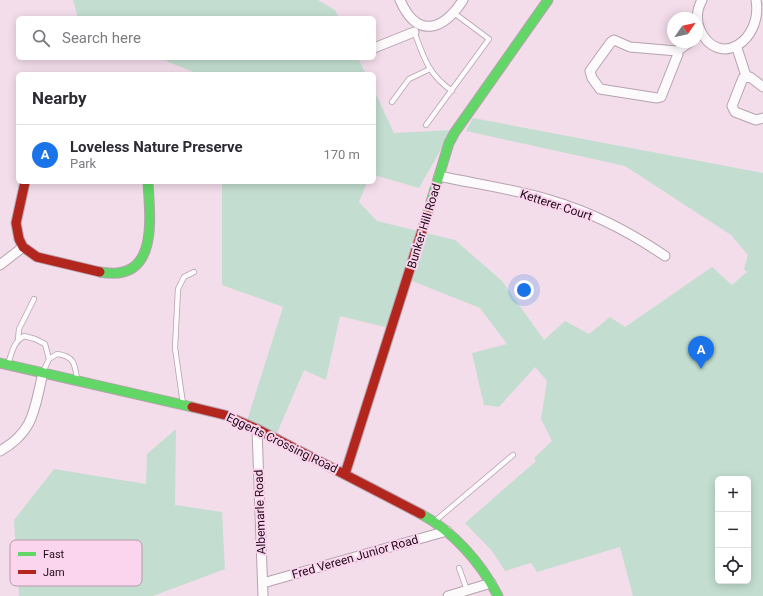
<!DOCTYPE html>
<meta charset="utf-8">
<style>
body{margin:0;font-family:Roboto,sans-serif;background:#f7f7f7;color:#2b2b33}
.controls{position:absolute;right:12px;bottom:12px;display:grid;overflow:hidden;border-radius:6px;box-shadow:0 2px 10px #0003}
.controls button{width:36px;height:36px;display:grid;place-items:center;padding:0;border:0;border-bottom:1px solid #e1e1e2;background:#fff;color:#2b2b33;font:20px sans-serif}
.compass{position:absolute;left:667px;top:12px;width:36px;height:36px;border-radius:50%;background:#fff;box-shadow:0 2px 10px #0003;rotate:56deg}
.you{position:absolute;left:524px;top:290px;width:14px;height:14px;margin:-10px;border:3px solid #fff;border-radius:50%;background:#1a73e8;box-shadow:0 0 0 6px #1a73e833}
.badge{display:grid;place-items:center;width:26px;height:26px;border-radius:50%;background:#1a73e8;color:#fff;font-size:13px;font-weight:700}
.pin{position:absolute;translate:-50% -33px;filter:drop-shadow(0 1px 2px #0008)}
.pin::after{content:'';position:absolute;top:21px;width:14px;height:12px;background:inherit;clip-path:polygon(0 0,100% 0,50% 100%)}
.list{margin:0;padding:0;list-style:none}
h2{display:flex;justify-content:space-between;align-items:center;height:52px;margin:0;padding:0 16px;font-size:17px}
h2 small{font-size:13px;font-weight:400;color:#7c7c81}
.list li{display:grid;grid-template-columns:26px 1fr auto;gap:12px;align-items:center;box-sizing:border-box;height:60px;padding:0 16px;border-top:1px solid #e1e1e2}
.list b{display:block;font-size:15px;white-space:nowrap}
.list p{margin:0;font-size:13px;white-space:nowrap;color:#7c7c81}
.list em{font-size:13px;font-style:normal;color:#7c7c81}
.icon{flex:none;width:22px;height:22px;fill:none;stroke:currentColor;stroke-width:2;stroke-linecap:round;stroke-linejoin:round}
.map{position:relative;flex:none;width:763px;height:596px;overflow:hidden}
.search{position:absolute;background:#fff;box-shadow:0 2px 10px #0003;left:16px;top:16px;width:360px;height:44px;display:flex;align-items:center;gap:10px;box-sizing:border-box;padding:0 14px;border-radius:6px;color:#7c7c81;font-size:15px}
.panel{position:absolute;background:#fff;box-shadow:0 2px 10px #0003;left:16px;top:72px;width:360px;height:112px;border-radius:6px}
.map>svg:first-child{display:block}
.green{fill:#c3ded0;fill-rule:evenodd}
.lines{fill:none;stroke-linecap:round;stroke-linejoin:round}
.lane-casing{stroke:#b6a2af;stroke-width:6}
.street-casing{stroke:#b6a2af;stroke-width:11}
.fast-casing{stroke:#b6a2af;stroke-width:11}
.jam-casing{stroke:#b6a2af;stroke-width:11}
.lane{stroke:#fdfafc;stroke-width:4.5}
.street{stroke:#fdfafc;stroke-width:9}
.fast{stroke:#63d668;stroke-width:9}
.jam{stroke:#b3261e;stroke-width:9}
.labels{text-anchor:middle;stroke-width:4;stroke-linejoin:round;paint-order:stroke}
.street-label{font-size:12px;fill:#1f0a19;stroke:#fbd5ed}
.key{fill:#fbd5ed;stroke:#b998ad;stroke-width:1}
.key-label{font-size:11px;fill:#1f0a19}
</style>
<div class="map">
<svg width="763" height="596" viewBox="0 0 763 596">
<rect width="100%" height="100%" fill="#f3ddeb"/>
<!-- green -->
<path class="green" d="M 73,0 L 318,0 L 335,10 L 339,18 L 78,18 Z
M 159,58 L 358,58 L 366,74 L 198,74 Z
M 374,90 L 394,133 L 452,130 L 419,188 L 374,175 Z
M 473,118 L 763,173 L 763,596 L 633,596 L 620,547 L 537,572 L 531,563 L 505,571 L 492,551 L 465,523 L 536,461 L 534,458 L 552,441 L 541,419 L 547,381 L 535,367 L 499,407 L 484,405 L 472,353 L 507,344 L 480,308 L 407,279 L 393,329 L 340,316 L 326,380 L 304,370 L 274,440 L 245,427 L 283,307 L 222,285 L 222,182 L 367,182 L 359,202 L 377,221 L 455,240 L 502,281 L 544,340 L 565,321 L 589,334 L 610,317 L 625,327 L 712,267 L 732,285 L 747,272 L 744,269 L 748,255 L 731,235 L 625,166 L 466,131 ZM 718,479 L 748,479 L 748,581 L 718,581 Z
M 176,429 L 175,505 L 222,512 L 225,569 L 153,596 L 19,596 L 14,520 L 54,469 L 146,484 L 147,454 Z"/>
<g class="lines">
<!-- lane casing -->
<g class="lane-casing">
<path id="lane" d="M 414,31 C 424,58 428,74 452,91
M 392,102 L 409,79 L 430,69
M 426,125 L 489,39 L 454,13
M 18,340 L 19,329 L 34,299
M 49,359 L 57,354 C 74,356 75,364 77,379
M 8,364 C 12,353 13,342 24,336 L 35,339 L 45,344 L 49,359 L 43,372
M 183,404 L 175,348 L 178,289 L 184,277 L 194,272
M 435,521 L 513,455
M 459,568 L 467,590"/>
</g>
<!-- street casing -->
<g class="street-casing">
<path id="street" d="M 400,0 C 417,39 443,31 463,0
M 702,0 C 697,9 696,20 700,30 C 719,70 763,40 756,0
M 614,40 L 630,47 L 677,51 L 678,54 L 661,97 L 657,98 L 600,89 L 592,78 L 590,71 L 611,42 Z
M 374,48 L 414,32
M 737,48 L 746,76
M 677,51 L 690,42
M 763,87 L 750,77 L 743,78 L 732,106 L 735,112 L 756,120 L 763,118
M 439,176 C 476,184 514,189 550,200 C 591,212 630,232 665,256
M 0,265 L 23,247
M 257,429 L 263,596
M 0,451 C 35,431 34,409 43,373
M 263,583 L 447,531
M 448,596 L 491,583"/>
</g>
<!-- fast casing -->
<g class="fast-casing">
<path id="fast" d="M 427,215 L 449,143 L 455,132 L 548,0
M 100,272 C 159,283 150,219 148,182
M 0,363 L 192,407
M 421,514 C 454,532 481,563 498,596"/>
</g>
<!-- jam casing -->
<g class="jam-casing">
<path id="jam" d="M 25,182 L 16,223 L 19,239 L 23,247 L 37,257 L 100,272
M 192,407 L 225,415 L 257,429 L 421,514
M 345,474 L 427,215"/>
</g>
<!-- lane -->
<use href="#lane" class="lane"/>
<!-- street -->
<use href="#street" class="street"/>
<!-- fast -->
<use href="#fast" class="fast"/>
<!-- jam -->
<use href="#jam" class="jam"/>
</g>
<g class="labels">
<!-- street labels -->
<g class="street-label">
<text transform="translate(556 205) rotate(18)" y="4">Ketterer Court</text>
<text transform="translate(424 226) rotate(-73)" y="4">Bunker Hill Road</text>
<text transform="translate(282 443) rotate(26)" y="4">Eggerts Crossing Road</text>
<text transform="translate(260 512) rotate(-92)" y="4">Albemarle Road</text>
<text transform="translate(355 557) rotate(-16)" y="4">Fred Vereen Junior Road</text>
</g>
</g>
<!-- legend -->
<rect x="10" y="540" width="132" height="46" rx="6" class="key"/>
<rect x="18" y="552" width="18" height="4" fill="#63d668"/>
<rect x="18" y="570" width="18" height="4" fill="#b3261e"/>
<g class="key-label">
<text x="43" y="558">Fast</text>
<text x="43" y="576">Jam</text>
</g>
</svg>
<div class="controls">
<button>+</button>
<button>−</button>
<button><svg class="icon" aria-label="locate" viewBox="0 0 24 24"><circle cx="12" cy="12" r="6"/><path d="M12 2v4M12 18v4M2 12h4M18 12h4"/></svg></button>
</div>
<svg class="compass" viewBox="-18 -18 36 36"><path d="M0-13l5 13h-10z" fill="#e53935"/><path d="M0 13l5-13h-10z" fill="#7c7c81"/></svg>
<div class="you"></div>
<div class="pin badge" style="left:701px;top:369px">A</div>
<div class="search"><svg class="icon" aria-label="search" viewBox="0 0 24 24"><circle cx="10" cy="10" r="6"/><path d="M15 15l6 6"/></svg>Search here</div>
<section class="panel">
<h2>Nearby<small></small></h2>
<ul class="list">
<li><span class="badge">A</span><div><b>Loveless Nature Preserve</b><p>Park</p></div><em>170 m</em></li>
</ul>
</section>
</div>
